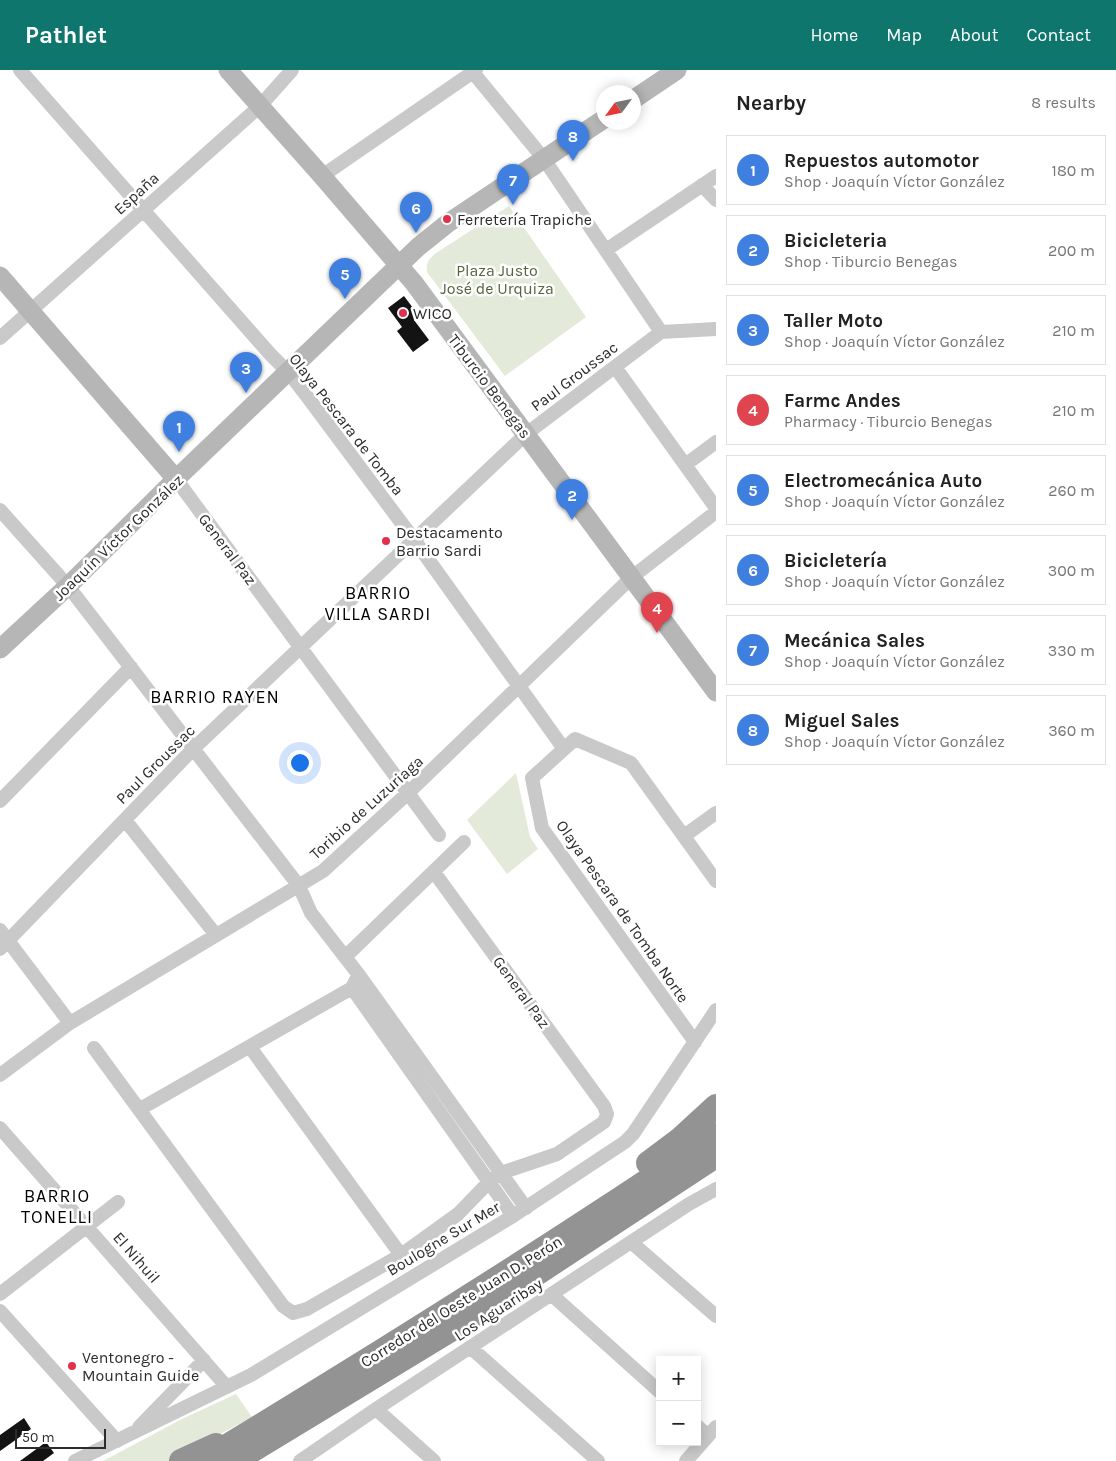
<!DOCTYPE html>
<meta charset="utf-8">
<style>
body{margin:0;font-family:Karla,sans-serif;background:#f2f2f2;color:#222}
.controls{position:absolute;right:15px;bottom:15px;display:grid;overflow:hidden;border-radius:0px;box-shadow:0 2px 12px #0003}
.controls button{width:45px;height:45px;display:grid;place-items:center;padding:0;border:0;border-bottom:1px solid #e0e0e0;background:#fff;color:#222;font:25px sans-serif}
.compass{position:absolute;left:596px;top:15px;width:45px;height:45px;border-radius:50%;background:#fff;box-shadow:0 2px 12px #0003;rotate:237deg}
.scale{position:absolute;left:15px;bottom:12px;width:91px;box-sizing:border-box;padding-left:5px;border:2px solid #2c2c2c;border-top:0;font-size:14px;line-height:18px;white-space:nowrap;color:#2c2c2c;-webkit-text-stroke:4px #fff;paint-order:stroke}
.you{position:absolute;left:299px;top:692px;width:18px;height:18px;margin:-12px;border:4px solid #fff;border-radius:50%;background:#1a73e8;box-shadow:0 0 0 8px #1a73e833}
.badge{display:grid;place-items:center;width:32px;height:32px;border-radius:50%;background:#0f766e;color:#fff;font-size:16px;font-weight:700}
.pin{position:absolute;translate:-50% -41px;filter:drop-shadow(0 1px 2px #0008)}
.pin::after{content:'';position:absolute;top:26px;width:18px;height:15px;background:inherit;clip-path:polygon(0 0,100% 0,50% 100%)}
.list{margin:0;padding:0;list-style:none}
h2{display:flex;justify-content:space-between;align-items:center;height:65px;margin:0;padding:0 20px;font-size:21px}
h2 small{font-size:16px;font-weight:400;color:#767676}
.list li{display:grid;grid-template-columns:32px 1fr auto;gap:15px;align-items:center;box-sizing:border-box;height:70px;margin:0 10px 10px;padding:0 10px;border:1px solid #e0e0e0;border-radius:0px}
.list b{display:block;font-size:19px;white-space:nowrap}
.list p{margin:0;font-size:16px;white-space:nowrap;color:#767676}
.list em{font-size:16px;font-style:normal;color:#767676}
.map{position:relative;flex:none;width:716px;height:1391px;overflow:hidden}
header{display:flex;align-items:center;gap:30px;box-sizing:border-box;height:70px;padding:0 25px;background:#0f766e;color:#fff}
header strong{font-size:24px}
nav{display:flex;gap:28px;margin-inline-start:auto;font-size:18px}
main{display:flex}
aside{flex:1;background:#fff}
.map>svg:first-child{display:block}
.green{fill:#e3ead9}
.building{fill:#131313}
.lines{fill:none;stroke-linecap:round;stroke-linejoin:round}
.street{stroke:#c9c9c9;stroke-width:14}
.secondary{stroke:#b6b6b6;stroke-width:19}
.highway{stroke:#939393;stroke-width:24}
.poi-dot{fill:#e1304b;stroke:#fff;stroke-width:2}
.labels{text-anchor:middle;stroke-width:5;stroke-linejoin:round;paint-order:stroke}
.street-label{font-size:16px;fill:#2c2c2c;stroke:#fff}
.poi-label{font-size:16px;fill:#2c2c2c;stroke:#fff;text-anchor:start}
.park-label{font-size:16px;fill:#52663b;stroke:#fff}
.neighbourhood-label{font-size:18px;letter-spacing:1px;fill:#000;stroke:#fff}
</style>
<header>
<strong>Pathlet</strong>
<nav><a>Home</a><a>Map</a><a>About</a><a>Contact</a></nav>
</header>
<main>
<div class="map">
<svg width="716" height="1391" viewBox="0 0 716 1391">
<rect width="100%" height="100%" fill="#fff"/>
<!-- green -->
<path class="green" d="M 509,136 L 586,247 L 505,306 L 427,202 C 426,193 429,189 436,183 Z
M 516,703 L 530,767 L 538,779 L 507,804 L 467,750 Z
M 236,1324 L 252,1347 L 170,1391 L 103,1391 L 182,1349 Z"/>
<!-- building -->
<path class="building" d="M 404,226 L 419,246 L 414,250 L 429,270 L 413,282 L 397,261 L 402,257 L 388,238 Z
M 24,1348 L 31,1359 L 0,1381 L 0,1365 Z
M 46,1372 L 54,1383 L 43,1391 L 20,1391 Z"/>
<g class="lines">
<!-- street -->
<path class="street" d="M 20,0 L 270,284 L 289,303 L 306,325 L 415,471 L 564,679
M 471,0 L 544,89 L 661,262
M 322,106 L 476,0
M 702,115 L 716,130
M 606,180 L 716,106
M 0,268 L 260,36 L 292,0
M 615,297 L 716,438
M 685,395 L 716,372
M 176,409 L 439,765
M 0,440 L 68,516 L 299,816 L 311,843 L 359,905 L 526,1138
M 0,731 L 131,597
M 125,750 L 216,865
M 684,766 L 716,743
M 0,860 L 70,953
M 0,879 L 194,678 L 526,364 L 661,262 L 716,259
M 345,887 L 464,772
M 352,918 L 513,1146
M 695,972 L 542,758 L 532,708 L 575,669 L 631,693 L 716,811
M 250,977 L 401,1185
M 94,978 L 283,1236 L 293,1243 L 307,1239 L 401,1185 L 458,1144 L 489,1112 L 501,1103 L 557,1084 L 604,1052 L 607,1044 L 604,1036 L 434,802
M 0,1005 L 70,953 L 323,801 L 408,723 L 632,507 L 716,442
M 140,1039 L 352,918 L 356,910
M 0,1058 L 227,1317
M 631,1172 L 716,1246
M 0,1224 L 118,1132
M 552,1225 L 660,1322
M 0,1241 L 117,1371
M 470,1277 L 598,1391
M 376,1339 L 434,1391
M 697,1356 L 708,1366
M 139,1357 L 204,1290
M 75,1391 L 251,1305 L 513,1146 L 625,1072 L 633,1064 L 716,940
M 300,1391 L 376,1339 L 689,1134 L 716,1119
M 686,1391 L 716,1357"/>
<!-- secondary -->
<path class="secondary" d="M 228,0 L 322,106 L 414,213 L 716,622
M 634,29 L 677,0
M 0,206 L 176,409
M 0,579 L 68,516 L 176,409 L 418,177 L 448,153 L 604,49"/>
<!-- highway -->
<path class="highway" d="M 648,1093 L 680,1069 L 716,1036
M 181,1391 L 216,1375
M 202,1391 C 376,1286 548,1178 716,1065
M 235,1391 L 454,1258 L 716,1086"/>
</g>
<!-- markers -->
<g class="poi-dot">
<circle cx="447" cy="149" r="5"/>
<circle cx="403" cy="243" r="5"/>
<circle cx="386" cy="471" r="5"/>
<circle cx="72" cy="1296" r="5"/>
</g>
<g class="labels">
<!-- street labels -->
<g class="street-label">
<text transform="translate(136 123) rotate(-42)" y="6">España</text>
<text transform="translate(574 306) rotate(-37)" y="6">Paul Groussac</text>
<text transform="translate(490 316) rotate(53)" y="6">Tiburcio Benegas</text>
<text transform="translate(347 354) rotate(52)" y="6">Olaya Pescara de Tomba</text>
<text transform="translate(118 467) rotate(-44)" y="6">Joaquín Víctor González</text>
<text transform="translate(228 479) rotate(53)" y="6">General Paz</text>
<text transform="translate(155 694) rotate(-45)" y="6">Paul Groussac</text>
<text transform="translate(366 737) rotate(-42)" y="6">Toribio de Luzuriaga</text>
<text transform="translate(623 841) rotate(55)" y="6">Olaya Pescara de Tomba Norte</text>
<text transform="translate(522 922) rotate(54)" y="6">General Paz</text>
<text transform="translate(443 1168) rotate(-31)" y="6">Boulogne Sur Mer</text>
<text transform="translate(137 1187) rotate(49)" y="6">El Nihuil</text>
<text transform="translate(461 1231) rotate(-32)" y="6">Corredor del Oeste Juan D. Perón</text>
<text transform="translate(498 1239) rotate(-33)" y="6">Los Aguaribay</text>
</g>
<!-- poi labels -->
<g class="poi-label">
<text x="457" y="155">Ferretería Trapiche</text>
<text x="413" y="249">WICO</text>
<text x="396" y="468">Destacamento<tspan x="396" dy="18">Barrio Sardi</tspan></text>
<text x="82" y="1293">Ventonegro -<tspan x="82" dy="18">Mountain Guide</tspan></text>
</g>
<!-- park labels -->
<g class="park-label">
<text x="497" y="206">Plaza Justo<tspan x="497" dy="18">José de Urquiza</tspan></text>
</g>
<!-- neighbourhood labels -->
<g class="neighbourhood-label">
<text x="378" y="529">BARRIO<tspan x="378" dy="21">VILLA SARDI</tspan></text>
<text x="215" y="633">BARRIO RAYEN</text>
<text x="57" y="1132">BARRIO<tspan x="57" dy="21">TONELLI</tspan></text>
</g>
</g>
</svg>
<div class="controls">
<button>+</button>
<button>−</button>
</div>
<svg class="compass" viewBox="-18 -18 36 36"><path d="M0-13l5 13h-10z" fill="#e53935"/><path d="M0 13l5-13h-10z" fill="#767676"/></svg>
<div class="scale">50 m</div>
<div class="you"></div>
<div class="pin badge" style="left:179px;top:382px;background:#3f7fe0">1</div>
<div class="pin badge" style="left:572px;top:450px;background:#3f7fe0">2</div>
<div class="pin badge" style="left:246px;top:323px;background:#3f7fe0">3</div>
<div class="pin badge" style="left:657px;top:563px;background:#e0444e">4</div>
<div class="pin badge" style="left:345px;top:229px;background:#3f7fe0">5</div>
<div class="pin badge" style="left:416px;top:163px;background:#3f7fe0">6</div>
<div class="pin badge" style="left:513px;top:135px;background:#3f7fe0">7</div>
<div class="pin badge" style="left:573px;top:91px;background:#3f7fe0">8</div>
</div>
<aside>
<h2>Nearby<small>8 results</small></h2>
<ul class="list">
<li><span class="badge" style="background:#3f7fe0">1</span><div><b>Repuestos automotor</b><p>Shop · Joaquín Víctor González</p></div><em>180 m</em></li>
<li><span class="badge" style="background:#3f7fe0">2</span><div><b>Bicicleteria</b><p>Shop · Tiburcio Benegas</p></div><em>200 m</em></li>
<li><span class="badge" style="background:#3f7fe0">3</span><div><b>Taller Moto</b><p>Shop · Joaquín Víctor González</p></div><em>210 m</em></li>
<li><span class="badge" style="background:#e0444e">4</span><div><b>Farmc Andes</b><p>Pharmacy · Tiburcio Benegas</p></div><em>210 m</em></li>
<li><span class="badge" style="background:#3f7fe0">5</span><div><b>Electromecánica Auto</b><p>Shop · Joaquín Víctor González</p></div><em>260 m</em></li>
<li><span class="badge" style="background:#3f7fe0">6</span><div><b>Bicicletería</b><p>Shop · Joaquín Víctor González</p></div><em>300 m</em></li>
<li><span class="badge" style="background:#3f7fe0">7</span><div><b>Mecánica Sales</b><p>Shop · Joaquín Víctor González</p></div><em>330 m</em></li>
<li><span class="badge" style="background:#3f7fe0">8</span><div><b>Miguel Sales</b><p>Shop · Joaquín Víctor González</p></div><em>360 m</em></li>
</ul>
</aside>
</main>
